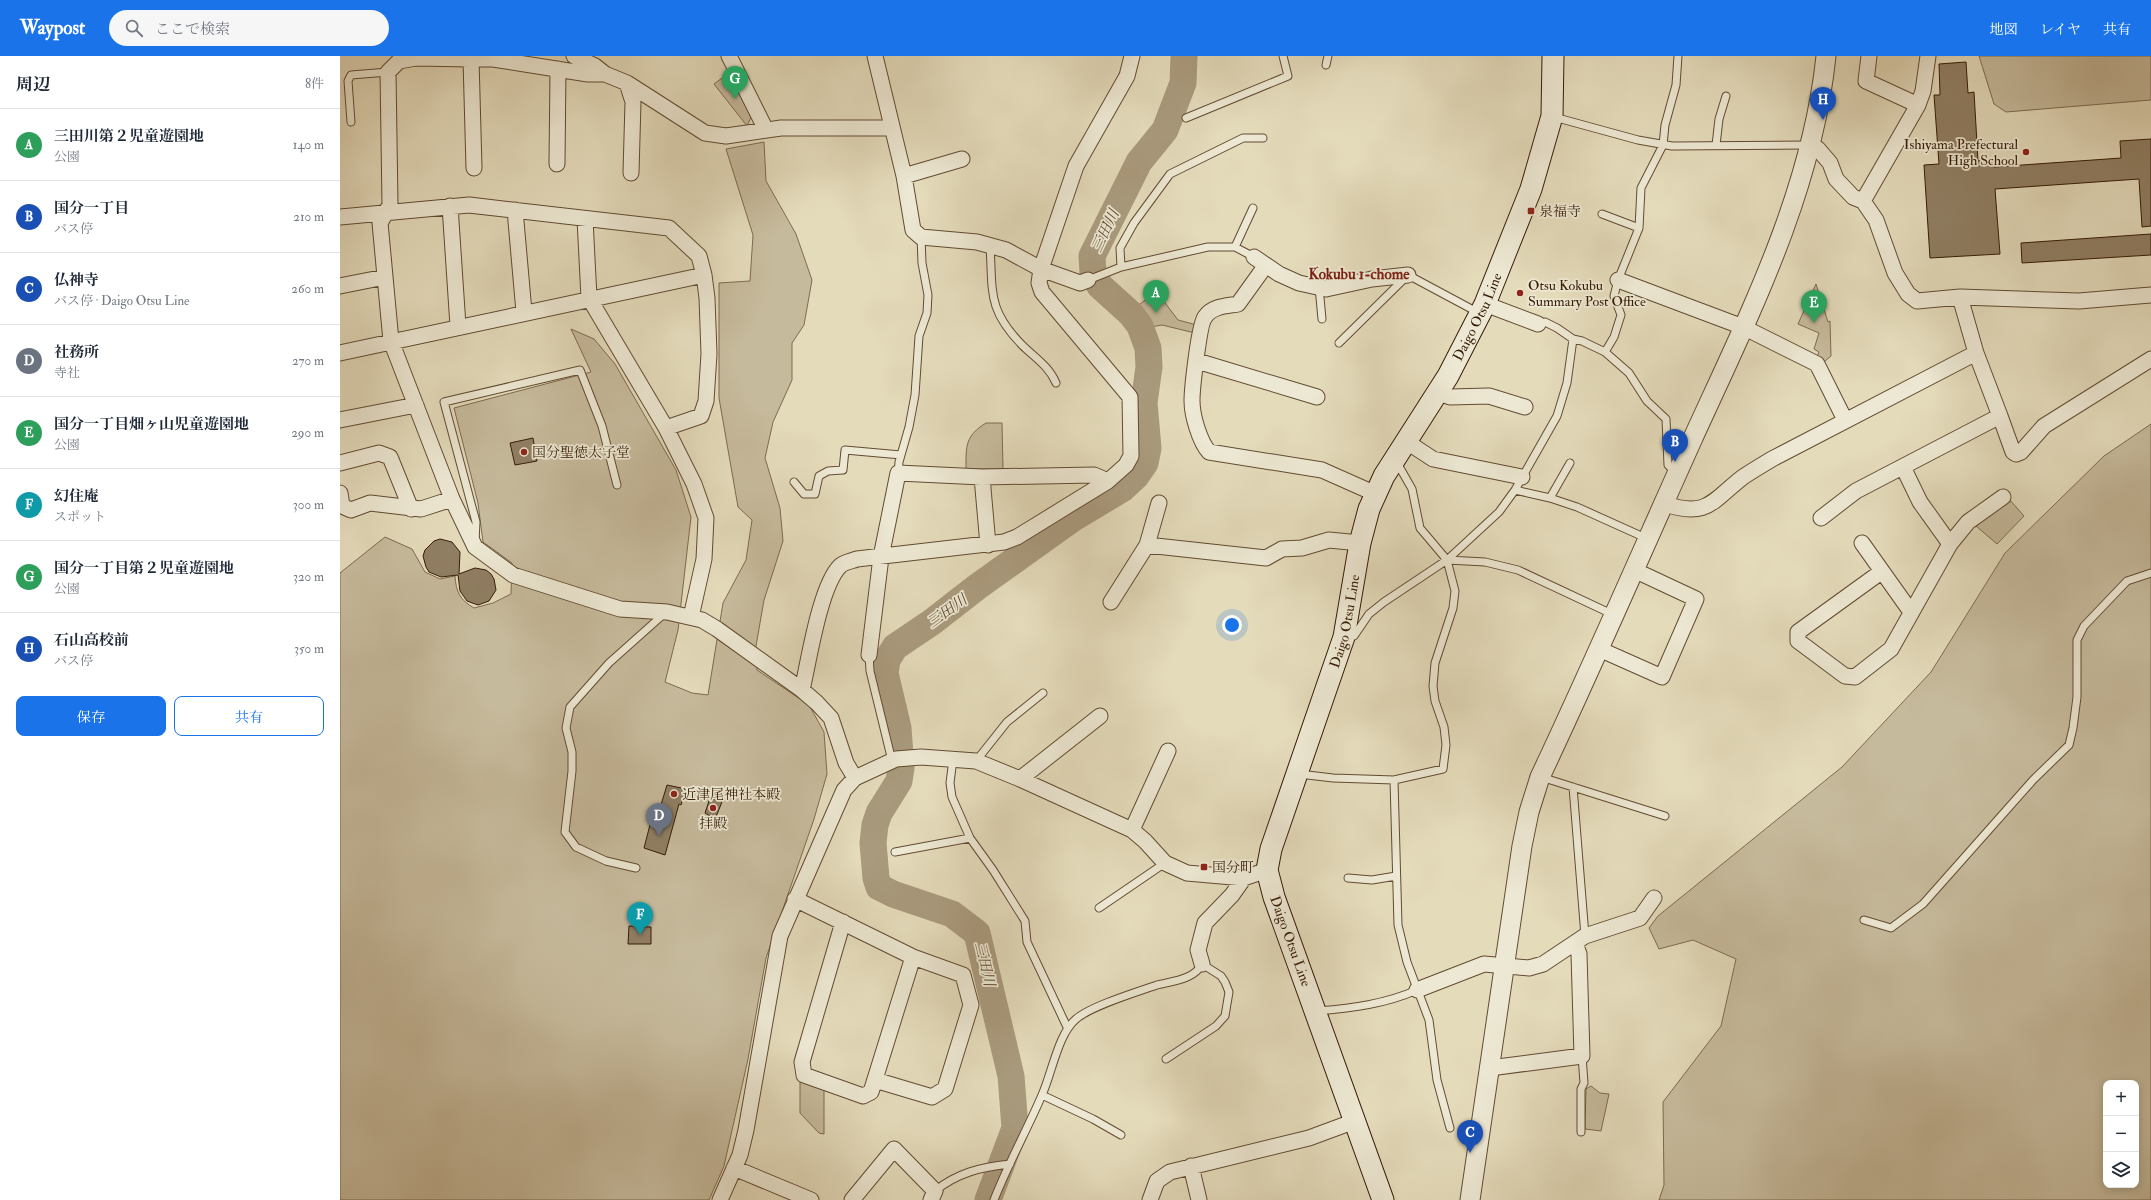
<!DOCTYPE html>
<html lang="ja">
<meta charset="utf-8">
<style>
body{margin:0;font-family:"IM FELL Double Pica","Noto Serif JP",serif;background:#f6f6f7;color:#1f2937}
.controls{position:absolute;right:12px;bottom:12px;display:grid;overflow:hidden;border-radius:8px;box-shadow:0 2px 10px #0003}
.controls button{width:36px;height:36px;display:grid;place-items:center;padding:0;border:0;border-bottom:1px solid #e0e1e3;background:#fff;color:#1f2937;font:20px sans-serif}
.you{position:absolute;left:892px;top:569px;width:14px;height:14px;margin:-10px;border:3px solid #fff;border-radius:50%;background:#1a73e8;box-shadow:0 0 0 6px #1a73e833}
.badge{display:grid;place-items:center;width:26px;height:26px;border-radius:50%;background:#1a73e8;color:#fff;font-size:13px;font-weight:700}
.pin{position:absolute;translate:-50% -33px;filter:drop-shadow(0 1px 2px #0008)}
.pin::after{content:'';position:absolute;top:21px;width:14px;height:12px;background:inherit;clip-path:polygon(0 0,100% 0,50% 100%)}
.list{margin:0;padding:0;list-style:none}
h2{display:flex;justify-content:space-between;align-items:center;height:52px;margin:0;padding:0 16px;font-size:17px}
h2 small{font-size:13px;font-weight:400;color:#747a83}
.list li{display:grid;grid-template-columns:26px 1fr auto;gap:12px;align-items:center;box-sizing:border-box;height:72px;padding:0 16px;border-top:1px solid #e0e1e3}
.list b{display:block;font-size:15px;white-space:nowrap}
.list p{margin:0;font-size:13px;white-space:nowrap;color:#747a83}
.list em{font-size:13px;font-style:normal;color:#747a83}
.actions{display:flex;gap:8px;padding:12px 16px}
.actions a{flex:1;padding:9px 0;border:1px solid #1a73e8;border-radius:8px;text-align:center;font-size:14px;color:#1a73e8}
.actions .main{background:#1a73e8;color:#fff}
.icon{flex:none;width:22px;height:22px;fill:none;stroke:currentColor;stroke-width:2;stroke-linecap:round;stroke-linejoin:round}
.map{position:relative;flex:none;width:1811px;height:1144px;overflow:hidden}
header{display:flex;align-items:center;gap:24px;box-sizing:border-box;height:56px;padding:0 20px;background:#1a73e8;color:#fff}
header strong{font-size:19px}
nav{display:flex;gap:22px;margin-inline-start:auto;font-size:14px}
.search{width:280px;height:36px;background:#f6f6f7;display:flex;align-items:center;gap:10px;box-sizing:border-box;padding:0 14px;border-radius:22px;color:#747a83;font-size:15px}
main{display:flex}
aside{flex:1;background:#fff}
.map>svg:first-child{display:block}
.green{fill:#c6ba9c;stroke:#7e6a50;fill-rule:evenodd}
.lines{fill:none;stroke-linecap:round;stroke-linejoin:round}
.river{stroke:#a99a7d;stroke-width:27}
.building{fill:#907f64;stroke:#361b05}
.service-casing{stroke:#624b32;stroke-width:9}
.minor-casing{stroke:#624b32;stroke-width:17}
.tertiary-casing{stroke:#624b32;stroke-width:21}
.secondary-casing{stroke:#361b05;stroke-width:23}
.service{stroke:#ede8d3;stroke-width:7}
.minor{stroke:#ede8d3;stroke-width:15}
.tertiary{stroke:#ede8d3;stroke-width:19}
.secondary{stroke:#ede8d3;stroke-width:21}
.poi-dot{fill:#8f2418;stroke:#ede8d3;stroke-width:1.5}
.labels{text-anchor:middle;stroke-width:3.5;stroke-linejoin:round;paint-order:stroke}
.poi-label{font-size:14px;fill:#361b05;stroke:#ede8d3;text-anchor:start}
.street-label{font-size:14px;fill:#361b05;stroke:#ede8d3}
.water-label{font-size:15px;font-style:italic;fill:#5e472f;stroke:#ede8d3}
.neighbourhood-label{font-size:15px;font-weight:bold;fill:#7a1f14;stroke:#ede8d3}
</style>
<header>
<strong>Waypost</strong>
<div class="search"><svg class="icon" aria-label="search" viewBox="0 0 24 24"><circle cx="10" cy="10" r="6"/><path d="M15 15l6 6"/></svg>ここで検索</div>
<nav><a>地図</a><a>レイヤ</a><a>共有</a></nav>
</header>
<main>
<aside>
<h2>周辺<small>8件</small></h2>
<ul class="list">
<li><span class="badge" style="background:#2e9e5b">A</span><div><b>三田川第２児童遊園地</b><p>公園</p></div><em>140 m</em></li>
<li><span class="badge" style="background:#1a4fb4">B</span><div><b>国分一丁目</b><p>バス停</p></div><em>210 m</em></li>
<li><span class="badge" style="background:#1a4fb4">C</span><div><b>仏神寺</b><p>バス停 · Daigo Otsu Line</p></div><em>260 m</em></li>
<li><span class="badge" style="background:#6b7280">D</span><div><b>社務所</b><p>寺社</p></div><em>270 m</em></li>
<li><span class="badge" style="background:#2e9e5b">E</span><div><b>国分一丁目畑ヶ山児童遊園地</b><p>公園</p></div><em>290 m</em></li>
<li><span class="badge" style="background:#0f9aa8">F</span><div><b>幻住庵</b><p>スポット</p></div><em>300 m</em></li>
<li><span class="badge" style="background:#2e9e5b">G</span><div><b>国分一丁目第２児童遊園地</b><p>公園</p></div><em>320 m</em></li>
<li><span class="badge" style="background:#1a4fb4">H</span><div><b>石山高校前</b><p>バス停</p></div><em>350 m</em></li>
</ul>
<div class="actions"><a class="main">保存</a><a>共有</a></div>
</aside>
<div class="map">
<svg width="1811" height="1144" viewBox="0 0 1811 1144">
<rect width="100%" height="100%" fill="#e4dbbb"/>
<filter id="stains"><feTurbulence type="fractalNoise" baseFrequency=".005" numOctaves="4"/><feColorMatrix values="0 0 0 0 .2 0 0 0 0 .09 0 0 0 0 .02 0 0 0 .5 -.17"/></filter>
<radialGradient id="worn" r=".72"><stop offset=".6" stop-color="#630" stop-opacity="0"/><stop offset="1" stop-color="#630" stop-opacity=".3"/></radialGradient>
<!-- green -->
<path class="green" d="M 1639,0 L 1811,0 L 1811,44 L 1666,56 L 1654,48 Z
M 389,17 L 412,59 L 407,70 L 374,28 Z
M 424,86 L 426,125 L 456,178 L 472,224 L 464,269 L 452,287 L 452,324 L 433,366 L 425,402 L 440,452 L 443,485 L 424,544 L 416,590 L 417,614 L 469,649 L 484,676 L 487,718 L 474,763 L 426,902 L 408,1003 L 384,1110 L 369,1144 L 0,1144 L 0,517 L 45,481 L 72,493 L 85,516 L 100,523 L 115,520 C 116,536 120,544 134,552 L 153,547 L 171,538 L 172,507 L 143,486 L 138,447 L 114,352 L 251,316 L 231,273 L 254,283 L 275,308 L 336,414 L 351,461 L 338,574 L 325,626 L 352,637 L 368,639 L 383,547 L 406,504 L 412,464 L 398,451 L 379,342 L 379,227 L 410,225 L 413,179 L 386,93 Z
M 1476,228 L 1488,266 L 1490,265 L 1491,300 L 1484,306 L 1477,301 L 1479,296 L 1474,293 L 1479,277 L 1458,268 Z
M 807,235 L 816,235 L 838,264 L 857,269 L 855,277 L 822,269 L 805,272 L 796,251 L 808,242 Z
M 646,367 L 662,367 L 663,413 L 626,413 C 626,390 625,380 646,367 Z
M 1811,368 L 1811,1144 L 1319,1144 L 1324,1129 L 1323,1046 L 1381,970 L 1396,903 L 1353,884 L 1319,893 L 1309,872 L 1318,860 L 1502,711 L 1591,616 L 1665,497 L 1764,400 ZM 1766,1027 L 1796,1027 L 1796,1129 L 1766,1129 Z
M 1669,443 L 1684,460 L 1657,488 L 1636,470 Z
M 460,1024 L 484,1034 L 484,1078 L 479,1077 L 460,1057 Z
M 1251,1030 L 1260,1037 L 1269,1038 L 1261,1075 L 1245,1073 L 1246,1033 Z"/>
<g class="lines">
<!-- river -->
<path class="river" d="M 648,1144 L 675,1072 L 671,1020 L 637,877 L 612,858 L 553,838 L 539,831 L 536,822 L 533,787 L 535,769 L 539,757 L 559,725 L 561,712 L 558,672 L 545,617 L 547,604 L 555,591 L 592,566 L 637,531 L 732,463 L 782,433 L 796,420 L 805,407 L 808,392 L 804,347 L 809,311 L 808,292 L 800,270 L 791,258 L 760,230 L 753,217 L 752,200 L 799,106 L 825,74 L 843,27 L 844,0"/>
</g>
<!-- building -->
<path class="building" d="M 1626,6 L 1628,37 L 1634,36 L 1638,105 L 1653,104 L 1654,111 L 1781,102 L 1780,85 L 1811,83 L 1811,170 L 1802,171 L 1799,123 L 1655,133 L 1660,198 L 1590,202 L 1584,109 L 1599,108 L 1594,39 L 1600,39 L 1599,8 Z
M 1811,178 L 1811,199 L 1682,207 L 1681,187 Z
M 193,382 L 197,405 L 175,409 L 170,387 Z
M 100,483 L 112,486 L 120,496 L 119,518 L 135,512 L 146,514 L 151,518 L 154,523 L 156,534 L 149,545 L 138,549 L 127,545 L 120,535 L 118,519 L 101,521 L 89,516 L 86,511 L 83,500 L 85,494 L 94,485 Z
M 327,729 L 346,733 L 341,749 L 339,748 L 325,799 L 304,792 L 312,761 L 317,762 Z
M 370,742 L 382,746 L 375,763 L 365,757 Z
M 289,870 L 311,871 L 311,888 L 288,888 Z"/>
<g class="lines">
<!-- service casing -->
<g class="service-casing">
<path id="service" d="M 986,9 L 988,0
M 1214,61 L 1298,84 L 1332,90 L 1468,89
M 846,62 L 948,20 L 943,0
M 11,66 L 8,25 L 11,19 L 48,16
M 1376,89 L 1379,63 L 1386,40
M 1262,158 L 1299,172
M 650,190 C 653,236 647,253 682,289 C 694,301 709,310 716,327
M 895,191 L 913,152
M 781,211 L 780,192 L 794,167 L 830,118 L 903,82 L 923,82
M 748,224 L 781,211 L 868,191 L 895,191 L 914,201
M 979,231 L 982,263
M 1198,268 L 1205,266 L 1217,272 L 1233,283 L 1242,285 L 1265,296 L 1289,317 L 1307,345 L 1326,363 L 1328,409 L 1336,417
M 999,287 L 1068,219 L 1139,257
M 1265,296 L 1274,281 L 1281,259 L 1274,240 L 1278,224 L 1299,172 L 1301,132 L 1323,89 L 1325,69 L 1336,29 L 1338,0
M 1056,405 L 1072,433 L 1080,472 L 1107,504 L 1145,506 L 1178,514 L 1274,559
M 558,417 L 559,406 L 569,371 L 575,339 L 579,280 L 587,257 L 588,239 L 582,207 L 581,181
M 454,426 L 464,438 L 475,438 L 479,420 L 488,415 L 503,414 L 505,394 L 561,399
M 1175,434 L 1210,442 L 1230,407
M 1210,442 L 1237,451 L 1308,483
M 135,485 L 136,466 L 104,346 L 240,314 L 262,370 L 277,429
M 1008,580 L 1014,580 L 1029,558 L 1044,546 L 1107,504 L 1159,456 L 1175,434 L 1217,360 L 1227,327 L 1233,283
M 529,599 L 530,615 L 552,705
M 613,703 L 610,727 L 612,741 L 630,782 L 653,814 L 685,865 L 687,886 L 727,971
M 636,705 L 667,666 L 703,637
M 959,718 L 993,722 L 1054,724 L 1103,713 L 1106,689 L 1104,671 L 1095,645 L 1093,630 L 1095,607 L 1113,552 L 1115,535 L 1107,504
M 1201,721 L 1325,760
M 1054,724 L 1058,869 L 1067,906 L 1089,964 L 1097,1024 L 1110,1072
M 1233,731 L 1245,880
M 555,796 L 630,782
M 296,812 L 266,805 L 236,791 L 225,776 L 232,715 L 232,696 L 226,672 L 230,651 L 269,607 L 325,557
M 1008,822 L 1032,824 L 1056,820
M 759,852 L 825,807
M 1524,864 L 1551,872 L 1583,848 L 1693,724 L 1729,689 L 1733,672 L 1737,641 L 1737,584 L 1744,570 L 1787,525 L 1811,517
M 978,955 C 1013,952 1045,948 1077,934
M 702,1039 L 753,1063 L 781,1079
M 1241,1076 L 1241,1033 L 1244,1027 L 1242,1000
M 595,1135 C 617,1117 641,1111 670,1108
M 654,1144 C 668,1108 687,1074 702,1039 C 712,1017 718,978 736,963 C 751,950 797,936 817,929 C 832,925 854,924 862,908 L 881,920 L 885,926 L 889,936 L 885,960 L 876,970 L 826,1003"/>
</g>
<!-- minor casing -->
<g class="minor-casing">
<path id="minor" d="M 234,0 L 255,10 L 265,18
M 389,0 L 426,74
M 535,0 L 564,120 L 573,174 L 581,181 L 637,186 L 666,194 L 701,213 L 740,227 L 748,224
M 1529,0 L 1526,25 L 1578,49
M 131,3 L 134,112
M 287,27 L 293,46 L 291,117
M 1470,90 L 1478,93 L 1490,107 L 1496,123 L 1513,141 L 1523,145 L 1536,164 L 1555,217 L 1568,238 L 1577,245 L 1620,241 L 1739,245 L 1811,239
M 217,108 L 218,13
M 564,120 L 622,103
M 1523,145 L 1578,49 L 1583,35 L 1588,0
M 110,150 L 118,270
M 175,154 L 184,256
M 0,161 L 129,149 L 329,172 L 359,200 L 364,219 L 367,242 L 369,298 L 366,345 L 361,360 L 326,372
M 245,163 L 249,242 L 326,372 L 354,428 L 366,462 L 364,503 L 351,561
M 914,201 L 939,218 L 959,227 L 986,233 L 1032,223 L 1068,219
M 926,209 L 898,248 C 887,250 872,250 865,261 C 859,268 852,333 852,345 C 852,360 860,386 869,396 L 982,414 L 1036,438
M 1278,224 L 1403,271 L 1477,308 L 1505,364
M 0,230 L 45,221
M 1145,248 L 1198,268
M 0,297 L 364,219
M 857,305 L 977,341
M 1098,337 L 1110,341 L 1149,340 L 1185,351
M 1660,360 L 1673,396 L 1676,398 L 1681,396 L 1704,370 L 1811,303
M 0,364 L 76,349
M 1067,386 L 1093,403 L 1182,421
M 0,407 L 39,397 L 50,401 L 71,453
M 642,421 L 648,489
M 0,437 L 2,450 L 11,454 L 30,447 L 81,453 L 112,443
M 819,447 L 807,489 L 926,502 L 942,493 L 962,492 L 989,484 L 1020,487
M 1325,448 C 1368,462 1372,445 1403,421 C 1412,415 1422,409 1432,403 L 1636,297
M 1481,462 L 1516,435 L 1660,360 L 1636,297 L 1620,241
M 1522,487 L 1571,556
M 1610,488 L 1628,466 L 1663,441
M 1541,516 L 1458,576 L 1458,585 L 1505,620 L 1515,621 L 1551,593 L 1610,488 L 1580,446 L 1563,411
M 771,546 L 807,489
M 1259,593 L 1322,621 L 1356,543 L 1294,514
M 529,599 L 541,501 L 558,417 L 642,421 L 754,419 L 768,425
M 462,634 C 469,604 480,530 500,510 C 504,506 512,505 517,503 L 664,486 L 677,481 L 768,425 L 786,409 L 791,400 L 790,341 L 702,236 L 699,227 L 701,213 L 736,110 L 787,20 L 792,0
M 515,722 L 506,707 L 491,662 L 477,647 L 462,634 L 377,573 L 362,564 L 327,556 L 280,553 L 173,519 L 135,491 L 112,443 L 51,285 L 40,167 L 50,149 L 48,16 L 59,5 L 76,2 L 131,3 L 153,3 L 248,18 L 265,18 L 287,27 L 365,77 L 386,80 L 441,72 L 552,72
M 680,723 L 760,660
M 792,774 L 828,695
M 455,843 L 573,901 L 623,919 L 631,949 L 605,1033 L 592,1041 L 535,1024
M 503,866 L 462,1006 L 464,1019 L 523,1040 L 531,1036 L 573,901
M 862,908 L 858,894 L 865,867 L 892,839 L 904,822
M 1077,934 L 1144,908 L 1189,912 L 1203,908 L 1245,880 L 1300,862 L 1314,842
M 1150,1012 L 1242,1000 L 1239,898 L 1235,887
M 851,1110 L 859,1144
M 394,1112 L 471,1144
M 380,1144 L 400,1099 L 406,1074 L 440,880 L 504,734 L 515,722 L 556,703 L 581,701 L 636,705 L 680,723 L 792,774 L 805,785 L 825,807 L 847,817 L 904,822 L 927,814
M 512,1144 L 554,1093 L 595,1135 L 591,1144
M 810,1144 L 817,1125 L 830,1116 L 969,1082 L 1015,1065"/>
</g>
<!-- tertiary casing -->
<g class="tertiary-casing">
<path id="tertiary" d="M 1130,1144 L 1182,790 L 1189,756 L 1200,721 C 1253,609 1302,495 1353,382 C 1409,259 1472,136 1486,0"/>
</g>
<!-- secondary casing -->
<g class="secondary-casing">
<g id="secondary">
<path id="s1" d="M 1043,1144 L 934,841 L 927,814 L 931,793 L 1004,581 L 1020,487 L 1029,453 L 1044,420 L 1108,320 L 1145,248 L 1191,133 L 1212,60 L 1213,0"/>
</g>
</g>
<!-- service -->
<use href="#service" class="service"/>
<!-- minor -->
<use href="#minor" class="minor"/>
<!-- tertiary -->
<use href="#tertiary" class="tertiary"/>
<!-- secondary -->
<use href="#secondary" class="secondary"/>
</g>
<!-- markers -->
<g class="poi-dot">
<circle cx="1686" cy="96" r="4"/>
<rect x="1187" y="151" width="8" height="8" rx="2"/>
<circle cx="1180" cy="237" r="4"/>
<circle cx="184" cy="396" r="4"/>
<circle cx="334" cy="738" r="4"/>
<circle cx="373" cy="752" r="4"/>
<rect x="860" y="807" width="8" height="8" rx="2"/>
</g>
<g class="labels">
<!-- poi labels -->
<g class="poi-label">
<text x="1678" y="93" text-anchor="end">Ishiyama Prefectural<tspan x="1678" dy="16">High School</tspan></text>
<text x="1199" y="160">泉福寺</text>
<text x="1188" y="234">Otsu Kokubu<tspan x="1188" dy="16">Summary Post Office</tspan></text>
<text x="192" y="401">国分聖徳太子堂</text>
<text x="342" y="743">近津尾神社本殿</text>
<text x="373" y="772" text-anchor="middle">拝殿</text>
<text x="872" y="816">国分町</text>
</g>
<!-- street labels -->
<g class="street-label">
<text dy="5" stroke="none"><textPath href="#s1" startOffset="947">Daigo Otsu Line</textPath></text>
<text dy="5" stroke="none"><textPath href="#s1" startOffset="611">Daigo Otsu Line</textPath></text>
<text transform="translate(951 885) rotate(70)" y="5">Daigo Otsu Line</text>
</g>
<!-- water labels -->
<g class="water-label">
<text transform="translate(765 175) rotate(-65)" y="5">三田川</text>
<text transform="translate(607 555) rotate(-36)" y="5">三田川</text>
<text transform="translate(645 908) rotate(77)" y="5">三田川</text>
</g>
<!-- neighbourhood labels -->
<g class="neighbourhood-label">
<text x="1019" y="223">Kokubu 1-chome</text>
</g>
</g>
<rect width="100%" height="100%" filter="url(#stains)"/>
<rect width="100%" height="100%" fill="url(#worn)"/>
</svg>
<div class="controls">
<button>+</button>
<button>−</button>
<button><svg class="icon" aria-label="layers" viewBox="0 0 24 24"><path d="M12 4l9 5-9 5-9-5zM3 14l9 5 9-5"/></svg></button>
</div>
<div class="you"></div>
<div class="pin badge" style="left:816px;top:257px;background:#2e9e5b">A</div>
<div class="pin badge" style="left:1335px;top:406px;background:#1a4fb4">B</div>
<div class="pin badge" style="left:1130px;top:1097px;background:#1a4fb4">C</div>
<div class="pin badge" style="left:319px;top:780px;background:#6b7280">D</div>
<div class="pin badge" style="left:1474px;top:267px;background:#2e9e5b">E</div>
<div class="pin badge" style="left:300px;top:879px;background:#0f9aa8">F</div>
<div class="pin badge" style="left:395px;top:43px;background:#2e9e5b">G</div>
<div class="pin badge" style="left:1483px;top:64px;background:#1a4fb4">H</div>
</div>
</main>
